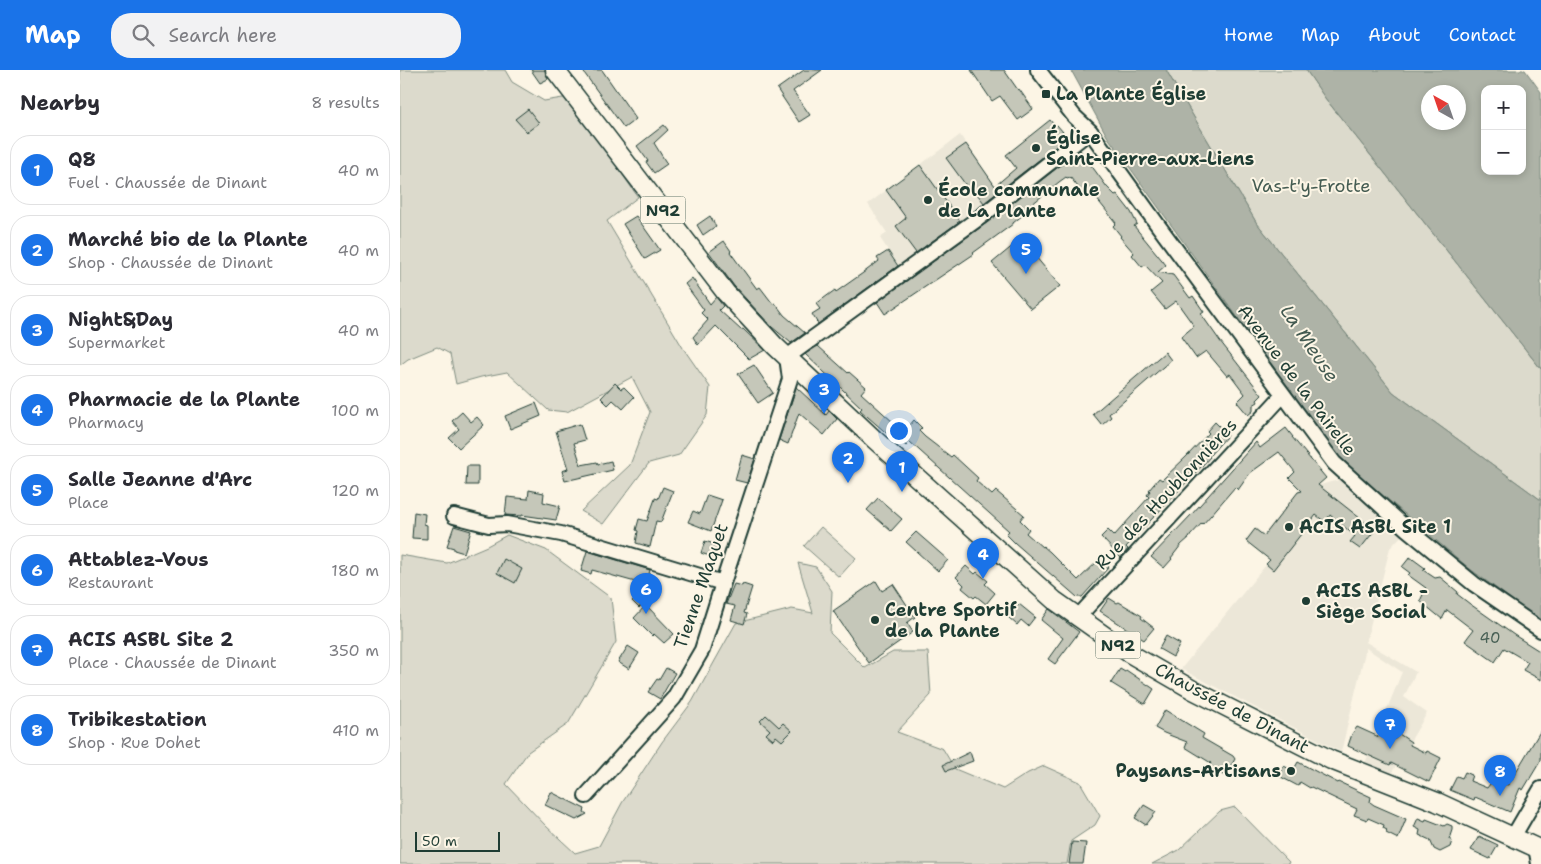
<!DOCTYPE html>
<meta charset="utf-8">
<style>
body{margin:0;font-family:"Shantell Sans",sans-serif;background:#f2f2f3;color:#2b2b33}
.controls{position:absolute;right:15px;top:15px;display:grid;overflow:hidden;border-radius:10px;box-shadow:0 2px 8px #0003}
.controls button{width:45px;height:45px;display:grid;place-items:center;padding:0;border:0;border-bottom:1px solid #e1e1e2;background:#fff;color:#2b2b33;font:25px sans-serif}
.compass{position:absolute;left:1021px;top:15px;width:45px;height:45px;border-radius:50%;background:#fff;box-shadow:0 2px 8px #0003;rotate:320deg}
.scale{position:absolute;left:15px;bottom:12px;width:85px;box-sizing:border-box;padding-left:5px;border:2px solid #1f3d34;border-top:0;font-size:14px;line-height:18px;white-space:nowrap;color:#1f3d34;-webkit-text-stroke:4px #fcf5e5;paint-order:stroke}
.you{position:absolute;left:498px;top:360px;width:18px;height:18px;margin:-12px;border:4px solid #fff;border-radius:50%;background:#1a73e8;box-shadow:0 0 0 8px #1a73e833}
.badge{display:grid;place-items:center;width:32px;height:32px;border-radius:50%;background:#1a73e8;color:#fff;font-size:16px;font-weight:700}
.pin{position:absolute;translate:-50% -41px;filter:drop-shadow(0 1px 2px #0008)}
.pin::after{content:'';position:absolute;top:26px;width:18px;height:15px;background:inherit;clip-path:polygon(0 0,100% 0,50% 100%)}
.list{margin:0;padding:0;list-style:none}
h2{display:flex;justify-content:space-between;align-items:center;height:65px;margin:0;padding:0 20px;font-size:21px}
h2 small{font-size:16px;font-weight:400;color:#7c7c81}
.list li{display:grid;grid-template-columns:32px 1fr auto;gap:15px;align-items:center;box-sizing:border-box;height:70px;margin:0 10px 10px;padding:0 10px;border:1px solid #e1e1e2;border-radius:20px}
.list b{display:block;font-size:19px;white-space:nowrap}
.list p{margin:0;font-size:16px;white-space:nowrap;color:#7c7c81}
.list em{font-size:16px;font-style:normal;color:#7c7c81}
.icon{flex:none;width:28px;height:28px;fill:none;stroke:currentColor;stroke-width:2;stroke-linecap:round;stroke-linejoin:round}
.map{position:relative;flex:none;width:1141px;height:794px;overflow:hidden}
header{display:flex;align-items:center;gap:30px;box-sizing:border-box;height:70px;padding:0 25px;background:#1a73e8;color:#fff}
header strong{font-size:24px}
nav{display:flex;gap:28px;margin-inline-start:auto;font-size:18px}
.search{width:350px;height:45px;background:#f2f2f3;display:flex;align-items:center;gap:12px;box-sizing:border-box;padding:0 18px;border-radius:20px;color:#7c7c81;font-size:19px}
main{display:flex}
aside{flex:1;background:#fff}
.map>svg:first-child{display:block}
.built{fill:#ece7d8}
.green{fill:#dcdacc;stroke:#7e8c80}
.water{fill:#aeb3a7;stroke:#758479;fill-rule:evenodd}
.building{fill:#c5c7b9;stroke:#1f3d34}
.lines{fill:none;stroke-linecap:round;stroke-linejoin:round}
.minor-casing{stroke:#1f3d34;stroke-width:18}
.major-casing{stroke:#1f3d34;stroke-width:21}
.minor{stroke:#fcf5e5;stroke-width:14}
.major{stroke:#fcf5e5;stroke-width:18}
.poi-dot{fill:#1f3d34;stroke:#fcf5e5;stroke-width:2}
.labels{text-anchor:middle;stroke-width:4;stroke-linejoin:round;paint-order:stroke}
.number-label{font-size:15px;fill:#486055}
.shield{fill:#fcf5e5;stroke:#617469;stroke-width:1}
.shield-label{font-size:16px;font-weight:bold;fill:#1f3d34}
.poi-label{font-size:18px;font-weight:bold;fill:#1f3d34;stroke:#fcf5e5;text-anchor:start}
.park-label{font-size:18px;fill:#455c52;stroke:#fcf5e5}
.street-label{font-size:18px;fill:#1f3d34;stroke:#fcf5e5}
.water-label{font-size:19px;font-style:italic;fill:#435a51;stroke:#fcf5e5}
</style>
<header>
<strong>Map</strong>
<div class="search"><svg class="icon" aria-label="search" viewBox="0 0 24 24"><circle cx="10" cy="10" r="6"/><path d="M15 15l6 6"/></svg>Search here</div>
<nav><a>Home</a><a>Map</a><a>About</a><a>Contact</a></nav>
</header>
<main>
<aside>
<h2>Nearby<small>8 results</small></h2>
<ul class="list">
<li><span class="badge">1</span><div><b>Q8</b><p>Fuel · Chaussée de Dinant</p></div><em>40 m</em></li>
<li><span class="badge">2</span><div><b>Marché bio de la Plante</b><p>Shop · Chaussée de Dinant</p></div><em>40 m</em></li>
<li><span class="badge">3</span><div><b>Night&amp;Day</b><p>Supermarket</p></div><em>40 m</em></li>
<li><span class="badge">4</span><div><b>Pharmacie de la Plante</b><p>Pharmacy</p></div><em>100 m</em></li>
<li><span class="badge">5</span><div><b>Salle Jeanne d'Arc</b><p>Place</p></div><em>120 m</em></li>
<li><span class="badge">6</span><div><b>Attablez-Vous</b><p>Restaurant</p></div><em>180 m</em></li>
<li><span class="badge">7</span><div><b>ACIS ASBL Site 2</b><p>Place · Chaussée de Dinant</p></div><em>350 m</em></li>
<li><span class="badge">8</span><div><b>Tribikestation</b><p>Shop · Rue Dohet</p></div><em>410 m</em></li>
</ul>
</aside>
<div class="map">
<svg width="1141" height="794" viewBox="0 0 1141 794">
<rect width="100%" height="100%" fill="#fcf5e5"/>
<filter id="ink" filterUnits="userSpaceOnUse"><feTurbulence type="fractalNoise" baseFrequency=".02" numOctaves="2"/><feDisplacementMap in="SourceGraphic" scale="10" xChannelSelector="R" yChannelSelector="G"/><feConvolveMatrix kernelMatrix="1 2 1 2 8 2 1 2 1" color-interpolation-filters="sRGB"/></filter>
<g filter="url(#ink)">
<!-- built -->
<path class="built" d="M 560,65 L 595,115 L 580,126 L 585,134 L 499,197 L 480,168 L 487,163 L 468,134 Z
M 942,409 L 1005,462 L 990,478 L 966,572 L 1016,602 L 1004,627 L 1027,643 L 991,704 L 965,693 L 1002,602 L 966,578 L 941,682 L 781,599 L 870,490 L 844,470 L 856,458 L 864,464 L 898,421 Z"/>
<!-- green -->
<path class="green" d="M 0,0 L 105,0 L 112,12 L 144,31 L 169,27 L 238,127 L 207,151 L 283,278 L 310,317 L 307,345 L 279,385 L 249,393 L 203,454 L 181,441 L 230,395 L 250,342 L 232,307 L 167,342 L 148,340 L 107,302 L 81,307 L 56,314 L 50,284 L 37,277 L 8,289 L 0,295 Z
M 766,0 L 906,0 L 925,28 L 1141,299 L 1141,430 L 993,322 L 856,152 Z
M 421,457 L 456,488 L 439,507 L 404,476 Z
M 107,465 L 146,480 L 211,528 L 216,572 L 168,654 L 128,682 L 106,714 L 146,756 L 175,783 L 199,776 L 222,733 L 262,672 L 292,632 L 336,553 L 392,539 L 413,543 L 398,493 L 416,497 L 432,521 L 430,563 L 465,598 L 493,582 L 528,582 L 531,625 L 497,662 L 543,679 L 555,699 L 603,719 L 628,703 L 644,696 L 680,712 L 700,746 L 695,755 L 671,771 L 667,794 L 0,794 L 0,485 L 47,493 L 87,476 Z
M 835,737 L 889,792 L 888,794 L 752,794 L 779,780 L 820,741 Z"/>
<!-- water -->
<path class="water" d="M 671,0 L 766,0 L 856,152 L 993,322 L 1141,430 L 1141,551 L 1070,499 L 939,388 L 707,66 Z
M 906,0 L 1125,0 L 1141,22 L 1141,299 L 925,28 ZM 1085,19 L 1122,19 L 1122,101 L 1085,101 ZM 1028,22 L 1058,22 L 1058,52 L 1028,52 Z"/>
<!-- building -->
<path class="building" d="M 131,0 L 145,0 L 148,9 L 140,13 Z
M 182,0 L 202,0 L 236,49 L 224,58 Z
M 404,0 L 422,0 L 393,21 L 410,45 L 399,52 L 377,19 Z
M 571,0 L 604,0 L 618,20 L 619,19 L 633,39 L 618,50 L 600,26 L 592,31 Z
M 128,39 L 139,53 L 127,62 L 115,49 Z
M 650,50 L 655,56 L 657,55 L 663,62 L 661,63 L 666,69 L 584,133 L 571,116 L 568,118 L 546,88 L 566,74 L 595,116 L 616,98 L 606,85 Z
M 264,55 L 268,60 L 254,73 L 267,94 L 254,103 L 246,92 L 248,91 L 237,76 Z
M 680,80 L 707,117 L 715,125 L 717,124 L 731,142 L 737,154 L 734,156 L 766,195 L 758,202 L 773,205 L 790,228 L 793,226 L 804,242 L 801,244 L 820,271 L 862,325 L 857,330 L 858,332 L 853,335 L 853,341 L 848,345 L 837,332 L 845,324 L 830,304 L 827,306 L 806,281 L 796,288 L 781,267 L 794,256 L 776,231 L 765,239 L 751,222 L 762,213 L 745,195 L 742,197 L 732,185 L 734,183 L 720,167 L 721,166 L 713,156 L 716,153 L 692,123 L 686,127 L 670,107 L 667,108 L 666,107 L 659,112 L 631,135 L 633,137 L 613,153 L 613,154 L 573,183 L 574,184 L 485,244 L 477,232 L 588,152 Z
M 520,95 L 560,151 L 516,183 L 496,156 L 506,148 L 486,120 Z
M 236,146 L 260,180 L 245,189 L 223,154 Z
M 310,146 L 316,156 L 303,165 L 297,155 Z
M 621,169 L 660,216 L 631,239 L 592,193 Z
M 324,171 L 331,181 L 330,182 L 357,219 L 360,217 L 373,234 L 375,233 L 384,245 L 405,263 L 391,273 L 372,257 L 334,216 L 309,182 Z
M 488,181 L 498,196 L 418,254 L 412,244 L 420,239 L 416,234 L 435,220 L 436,222 L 463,203 L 479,191 L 477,188 Z
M 292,208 L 310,234 L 316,227 L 323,236 L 319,240 L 341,260 L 343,259 L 365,280 L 349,289 L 316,256 L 298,275 L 293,267 L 308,250 L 301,243 L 304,240 L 285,214 Z
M 418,276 L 448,303 L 449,302 L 466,317 L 461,323 L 504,362 L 514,350 L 522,358 L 519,361 L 525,367 L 551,387 L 553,385 L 578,408 L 576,411 L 592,425 L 596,421 L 624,445 L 620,450 L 629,459 L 626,463 L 642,477 L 643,476 L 650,482 L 678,510 L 700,489 L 709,497 L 682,527 L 677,527 L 615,473 L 606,464 L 609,461 L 510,372 L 506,376 L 494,365 L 492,368 L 460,340 L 462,338 L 405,284 Z
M 765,282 L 771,290 L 709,344 L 711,347 L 702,355 L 693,344 Z
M 354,295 L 373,323 L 358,333 L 338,304 Z
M 215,313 L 221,319 L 224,317 L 234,327 L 223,339 L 213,330 L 208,335 L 201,328 Z
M 396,317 L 426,345 L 429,341 L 437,349 L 424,365 L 399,343 L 388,374 L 379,370 Z
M 136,333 L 141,346 L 110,359 L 105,346 Z
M 62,342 L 71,352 L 77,347 L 84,355 L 59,378 L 49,368 L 59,359 L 52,351 Z
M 815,352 L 828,365 L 809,386 L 810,387 L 802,396 L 750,451 L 726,477 L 728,479 L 721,488 L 701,467 L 708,460 L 714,466 L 749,427 L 747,425 L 750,421 L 749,420 L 759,408 L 762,410 L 786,387 L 809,363 L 807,361 Z
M 180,354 L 185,370 L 174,373 L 181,395 L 197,392 L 198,394 L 211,391 L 213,400 L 165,411 L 162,401 L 168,399 L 156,361 Z
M 886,358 L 893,367 L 892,367 L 926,408 L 918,415 L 975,460 L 960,479 L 950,472 L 955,466 L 930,445 L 925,452 L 916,445 L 873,500 L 866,494 L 870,490 L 846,471 L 855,459 L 864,466 L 898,422 L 902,421 L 889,408 L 895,402 L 879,382 L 850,403 L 838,420 L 835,417 L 811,445 L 803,454 L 802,453 L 790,466 L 790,467 L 781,475 L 771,488 L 772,489 L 764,498 L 751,487 L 792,444 L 856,372 L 860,378 Z
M 342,385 L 355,389 L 347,413 L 335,410 Z
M 67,396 L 78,396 L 78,415 L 66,415 Z
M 263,417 L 273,421 L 261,452 L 256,451 L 250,477 L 236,473 L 238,461 L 236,460 L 239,449 L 247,451 L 255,429 L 255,428 L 258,429 Z
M 129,420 L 144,423 L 143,432 L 160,436 L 156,450 L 122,445 L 122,446 L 105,445 L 107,427 L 128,429 Z
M 307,425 L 322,430 L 311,461 L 288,452 L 293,441 L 300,444 Z
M 478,428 L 502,449 L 491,461 L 467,440 Z
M 14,442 L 25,444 L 24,454 L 27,455 L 27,469 L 12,468 Z
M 54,456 L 71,461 L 64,483 L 54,480 L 54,478 L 47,476 Z
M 516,462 L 548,490 L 538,501 L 506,472 Z
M 305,471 L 320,476 L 315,488 L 301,483 Z
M 187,481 L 250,500 L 246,515 L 192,500 L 191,504 L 181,501 Z
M 1010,487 L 1025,498 L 1023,500 L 1035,508 L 1040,507 L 1058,522 L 1057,524 L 1070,534 L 1114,565 L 1141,582 L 1141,610 L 1123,600 L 1128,592 L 1104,578 L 1095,592 L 1065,571 L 1073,560 L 1047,540 L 1042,549 L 1020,531 L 1026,518 L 1008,505 L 1010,503 L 1002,497 Z
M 104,489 L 122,499 L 115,513 L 97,503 Z
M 566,496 L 575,504 L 577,502 L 588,511 L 585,514 L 595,523 L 586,534 L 576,526 L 574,528 L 562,518 L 564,515 L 556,507 Z
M 476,511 L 482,521 L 493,514 L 515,547 L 507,553 L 513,562 L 469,593 L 433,541 Z
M 334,514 L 342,516 L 343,514 L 352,517 L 344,543 L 347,544 L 344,554 L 331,550 L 335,536 L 326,534 Z
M 244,519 L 250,525 L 239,538 L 232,531 Z
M 709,528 L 717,533 L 719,532 L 742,546 L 741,548 L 754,558 L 744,570 L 700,541 Z
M 619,534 L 635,547 L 628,556 L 621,550 L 617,555 L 608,547 Z
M 246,535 L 274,564 L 264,573 L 254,564 L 252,566 L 234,548 Z
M 649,539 L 679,562 L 655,594 L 648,589 L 663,568 L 641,550 Z
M 766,566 L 780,574 L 773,587 L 759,579 Z
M 228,576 L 239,583 L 229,599 L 218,592 Z
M 266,598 L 275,603 L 260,629 L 248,622 L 257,609 L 259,610 Z
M 720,599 L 725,602 L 726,600 L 754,619 L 745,634 L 711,613 Z
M 765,640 L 804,664 L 802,668 L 833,686 L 835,689 L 825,706 L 811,698 L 809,696 L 811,693 L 785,677 L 787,672 L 764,663 L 755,658 Z
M 366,645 L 379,657 L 383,653 L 392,661 L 382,671 L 376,666 L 373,670 L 366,664 L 370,660 L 360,651 Z
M 957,657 L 979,667 L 981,663 L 995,669 L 999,664 L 1011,672 L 1010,675 L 1026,683 L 1027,681 L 1041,688 L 1029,712 L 991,693 L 990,695 L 948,676 L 952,664 Z
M 1141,660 L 1141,690 L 1123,720 L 1120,718 L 1110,742 L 1075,727 L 1074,730 L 1050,720 L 1057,706 L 1062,708 L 1065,702 L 1072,705 L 1070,711 L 1087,718 L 1093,710 L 1108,715 Z
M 570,682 L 573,691 L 546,701 L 543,695 Z
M 898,692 L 938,713 L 939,712 L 971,727 L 970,732 L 974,735 L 1006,749 L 998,769 L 986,763 L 987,760 L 983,758 L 984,755 L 968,748 L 967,750 L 954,745 L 957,739 L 911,717 L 910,718 L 900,712 L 898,716 L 879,706 L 884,696 L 893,701 Z
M 151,722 L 185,739 L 184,742 L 187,744 L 176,750 L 145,735 Z
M 744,735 L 756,742 L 746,755 L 735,748 Z
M 1018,748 L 1025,751 L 1026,749 L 1044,756 L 1047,754 L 1052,756 L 1052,760 L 1049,769 L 1052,771 L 1050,777 L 1040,782 L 1034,779 L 1030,770 L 1019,765 L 1020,760 L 1014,757 Z
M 1079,766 L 1098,775 L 1090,789 L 1071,780 Z
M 672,772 L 686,773 L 683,794 L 669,794 Z"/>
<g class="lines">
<!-- minor casing -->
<g class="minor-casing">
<path id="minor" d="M 638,0 L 674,46 L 690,61 L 757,154 L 934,393 L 1007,459 L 1074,514 L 1141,560
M 54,446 L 89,455 L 107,454 L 161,464 L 323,513
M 677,548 L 883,325
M 186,726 L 274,628 L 302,580 L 323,513 L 390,309 L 387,287 L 583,145 L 690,61
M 1113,767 L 1141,719
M 1136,777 L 1139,794"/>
</g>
<!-- major casing -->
<g class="major-casing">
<path id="major" d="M 155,0 L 326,223 L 375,276 L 474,369 L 654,530 L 729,583 L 793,620 L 931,690 L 1037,732 L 1141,780"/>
</g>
<!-- minor -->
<use href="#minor" class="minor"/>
<!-- major -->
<use href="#major" class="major"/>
</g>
</g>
<!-- markers -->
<g class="poi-dot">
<rect x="641" y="19" width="10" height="10" rx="2.5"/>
<circle cx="636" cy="78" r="5"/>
<circle cx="528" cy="130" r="5"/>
<circle cx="889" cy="457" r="5"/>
<circle cx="906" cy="531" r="5"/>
<circle cx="475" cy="550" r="5"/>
<circle cx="891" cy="701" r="5"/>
</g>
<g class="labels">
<!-- number labels -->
<g class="number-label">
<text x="1090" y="573">40</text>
</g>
<!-- shield labels -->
<g class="shield">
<rect x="240.5" y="126.5" width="45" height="27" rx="4"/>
<rect x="695.5" y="561.5" width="45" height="27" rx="4"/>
</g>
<g class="shield-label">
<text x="263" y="146">N92</text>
<text x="718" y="581">N92</text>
</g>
<!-- poi labels -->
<g class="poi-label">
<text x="656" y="30">La Plante Église</text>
<text x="646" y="74">Église<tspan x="646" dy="21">Saint-Pierre-aux-Liens</tspan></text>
<text x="538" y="126">École communale<tspan x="538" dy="21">de La Plante</tspan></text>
<text x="899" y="463">ACIS ASBL Site 1</text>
<text x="916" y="527">ACIS ASBL -<tspan x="916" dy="21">Siège Social</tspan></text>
<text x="485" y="546">Centre Sportif<tspan x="485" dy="21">de la Plante</tspan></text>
<text x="881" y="707" text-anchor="end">Paysans-Artisans</text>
</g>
<!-- park labels -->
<g class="park-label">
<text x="911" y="122">Vas-t'y-Frotte</text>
</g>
<!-- street labels -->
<g class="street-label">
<text transform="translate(897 310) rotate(53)" y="6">Avenue de la Pairelle</text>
<text transform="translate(766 424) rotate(-47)" y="6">Rue des Houblonnières</text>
<text transform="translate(301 516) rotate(-71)" y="6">Tienne Maquet</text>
<text transform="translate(832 638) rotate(28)" y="6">Chaussée de Dinant</text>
</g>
<!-- water labels -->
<g class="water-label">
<text transform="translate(910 273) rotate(56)" y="7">La Meuse</text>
</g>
</g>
</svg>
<div class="controls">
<button>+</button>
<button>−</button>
</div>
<svg class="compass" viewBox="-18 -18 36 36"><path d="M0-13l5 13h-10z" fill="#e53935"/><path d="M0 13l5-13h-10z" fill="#7c7c81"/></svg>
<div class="scale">50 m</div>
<div class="you"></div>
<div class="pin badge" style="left:502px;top:422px">1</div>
<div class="pin badge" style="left:448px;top:413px">2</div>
<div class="pin badge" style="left:424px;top:344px">3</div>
<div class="pin badge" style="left:583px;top:509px">4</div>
<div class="pin badge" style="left:626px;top:204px">5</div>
<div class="pin badge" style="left:246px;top:544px">6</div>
<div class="pin badge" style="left:990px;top:679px">7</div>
<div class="pin badge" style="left:1100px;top:726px">8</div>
</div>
</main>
